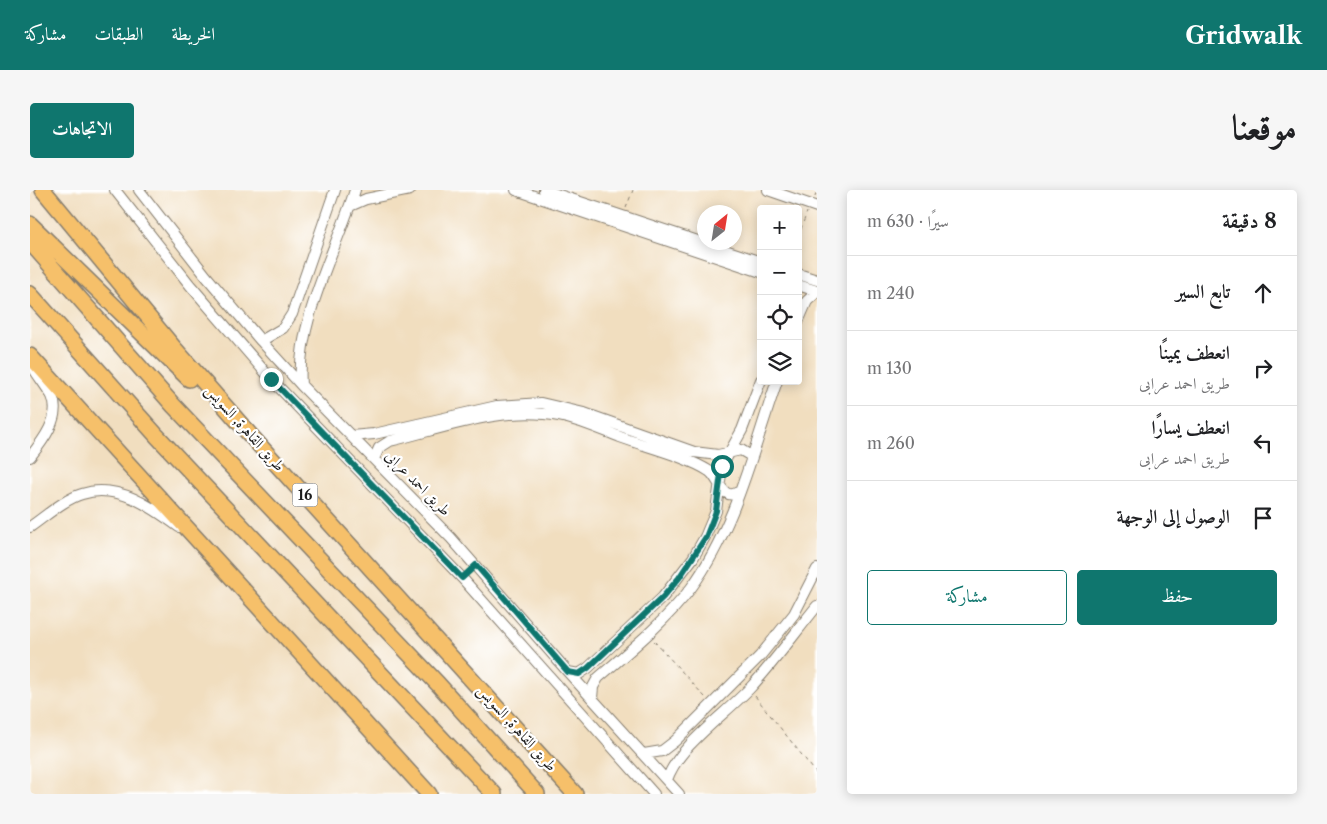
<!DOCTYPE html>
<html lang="ar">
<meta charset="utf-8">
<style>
body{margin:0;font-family:"Libre Caslon Text",Amiri,serif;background:#f6f6f6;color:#202124;direction:rtl}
.controls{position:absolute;right:15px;top:15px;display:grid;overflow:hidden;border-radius:5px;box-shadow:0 2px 12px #0003}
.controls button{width:45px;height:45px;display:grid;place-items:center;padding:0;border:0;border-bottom:1px solid #e0e0e0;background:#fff;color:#202124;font:25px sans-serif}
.compass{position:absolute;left:667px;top:15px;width:45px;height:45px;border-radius:50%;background:#fff;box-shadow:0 2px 12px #0003;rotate:30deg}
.stop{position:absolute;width:15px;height:15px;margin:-11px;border:4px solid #0f766e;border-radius:50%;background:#fff}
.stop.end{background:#0f766e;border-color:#fff;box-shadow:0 1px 5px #0008}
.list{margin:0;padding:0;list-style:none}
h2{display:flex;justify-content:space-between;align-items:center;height:65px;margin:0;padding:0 20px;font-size:21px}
h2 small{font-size:16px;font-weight:400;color:#757577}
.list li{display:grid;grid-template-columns:32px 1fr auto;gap:15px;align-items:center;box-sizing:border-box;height:75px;padding:0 20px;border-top:1px solid #e0e0e0}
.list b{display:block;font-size:19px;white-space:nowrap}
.list p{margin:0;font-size:16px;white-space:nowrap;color:#757577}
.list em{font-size:16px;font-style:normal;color:#757577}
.actions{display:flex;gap:10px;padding:15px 20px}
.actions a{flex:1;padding:11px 0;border:1px solid #0f766e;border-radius:5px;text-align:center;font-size:18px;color:#0f766e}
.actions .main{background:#0f766e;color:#fff}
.icon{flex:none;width:28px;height:28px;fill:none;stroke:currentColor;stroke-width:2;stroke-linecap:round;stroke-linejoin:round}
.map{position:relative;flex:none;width:787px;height:604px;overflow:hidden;direction:ltr;border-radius:5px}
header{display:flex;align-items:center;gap:30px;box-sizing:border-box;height:70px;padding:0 25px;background:#0f766e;color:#fff}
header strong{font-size:24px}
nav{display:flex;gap:28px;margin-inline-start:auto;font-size:18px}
.intro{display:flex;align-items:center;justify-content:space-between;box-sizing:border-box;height:120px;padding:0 30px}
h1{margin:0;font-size:35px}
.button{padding:12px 22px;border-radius:5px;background:#0f766e;color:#fff;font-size:18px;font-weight:700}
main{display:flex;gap:30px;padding:0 30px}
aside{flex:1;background:#fff;border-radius:5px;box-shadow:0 2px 12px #0003}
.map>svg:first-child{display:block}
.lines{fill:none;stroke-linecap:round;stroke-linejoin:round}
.minor-casing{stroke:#867d6e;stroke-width:12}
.highway-casing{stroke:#867d6e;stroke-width:18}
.path{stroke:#867d6e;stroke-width:1;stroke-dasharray:4 4;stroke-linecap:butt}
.minor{stroke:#fff;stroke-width:10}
.highway{stroke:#f6c06b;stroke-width:15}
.route{stroke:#0f766e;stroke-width:6}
.labels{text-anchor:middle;stroke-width:4.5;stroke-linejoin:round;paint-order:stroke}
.shield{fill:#fff;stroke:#606060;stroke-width:1}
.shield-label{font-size:14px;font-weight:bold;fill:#1c1c1c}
.street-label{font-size:15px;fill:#1c1c1c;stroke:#fff}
</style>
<header>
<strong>Gridwalk</strong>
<nav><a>الخريطة</a><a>الطبقات</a><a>مشاركة</a></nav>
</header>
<div class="intro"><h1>موقعنا</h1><a class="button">الاتجاهات</a></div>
<main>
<aside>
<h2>8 دقيقة<small>سيرًا · 630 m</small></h2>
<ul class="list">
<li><svg class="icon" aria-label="ahead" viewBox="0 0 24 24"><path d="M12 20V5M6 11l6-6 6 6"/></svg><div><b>تابع السير</b></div><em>240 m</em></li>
<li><svg class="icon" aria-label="right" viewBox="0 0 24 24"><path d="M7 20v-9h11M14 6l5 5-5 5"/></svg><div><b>انعطف يمينًا</b><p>طريق احمد عرابى</p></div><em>130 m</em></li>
<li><svg class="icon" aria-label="left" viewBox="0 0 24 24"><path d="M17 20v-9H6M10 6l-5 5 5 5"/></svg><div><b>انعطف يسارًا</b><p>طريق احمد عرابى</p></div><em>260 m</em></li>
<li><svg class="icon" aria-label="arrive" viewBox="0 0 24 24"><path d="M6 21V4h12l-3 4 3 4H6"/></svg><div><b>الوصول إلى الوجهة</b></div></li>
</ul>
<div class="actions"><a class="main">حفظ</a><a>مشاركة</a></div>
</aside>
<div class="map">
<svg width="787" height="604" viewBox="0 0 787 604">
<rect width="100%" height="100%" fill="#fff"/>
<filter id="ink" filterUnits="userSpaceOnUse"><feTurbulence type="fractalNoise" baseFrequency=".02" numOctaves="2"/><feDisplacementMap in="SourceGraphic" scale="10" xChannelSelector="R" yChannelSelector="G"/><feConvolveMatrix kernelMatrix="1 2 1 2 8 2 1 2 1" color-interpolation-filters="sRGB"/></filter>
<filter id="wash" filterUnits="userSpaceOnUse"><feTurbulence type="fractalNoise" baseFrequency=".0096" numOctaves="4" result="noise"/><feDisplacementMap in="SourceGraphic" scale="20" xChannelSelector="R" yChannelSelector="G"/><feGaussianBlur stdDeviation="1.12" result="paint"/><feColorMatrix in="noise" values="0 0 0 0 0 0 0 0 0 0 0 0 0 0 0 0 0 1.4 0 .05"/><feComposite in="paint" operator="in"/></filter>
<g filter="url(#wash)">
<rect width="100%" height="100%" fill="#f1debf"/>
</g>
<g filter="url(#ink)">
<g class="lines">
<!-- minor casing -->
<g class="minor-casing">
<path id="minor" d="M 85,0 L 160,95 L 241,189 L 432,388 L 624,604
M 109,0 L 176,86 L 231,151 L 271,195 L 421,348 L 538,482 L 649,604
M 486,0 L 731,82
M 514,0 L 731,72
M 738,0 L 787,17
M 320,16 L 336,9 L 380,0
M 768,84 L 787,90
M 768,95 L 787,101
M 768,132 L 777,111 L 787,102
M 231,151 L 253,138 L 262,124 L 305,0
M 271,195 C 266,131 306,61 325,0
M 321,246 L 344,244 L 467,216 L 511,213 L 554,223 L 664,262 L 688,265 L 711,260 L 721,266
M 0,267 C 12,252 32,227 22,206 C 16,196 8,186 2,176
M 344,269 L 349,258 L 360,251 C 414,238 473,215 529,226 C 550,230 570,239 590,247 C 614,256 658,267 679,281 C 689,287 692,312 708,302
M 0,337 C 16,326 33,310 52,304 C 87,292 122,317 149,337
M 538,482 L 549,484 L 558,478 L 633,407 L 663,368 L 675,347 L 686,321 L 692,276 L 712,240 L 731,190
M 562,508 L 563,497 L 568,488 C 598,462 637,430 661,398 C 705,338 723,260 747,191
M 614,564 L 632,561 L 645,551 L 730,466 L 764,424 L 787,379
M 637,590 C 648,556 696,524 721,497 C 745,471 765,443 787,416"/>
</g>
<!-- highway casing -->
<g class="highway-casing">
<path id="highway" d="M 13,0 L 144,158 L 221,246 L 545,604
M 0,34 L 159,189
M 0,52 L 143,215 L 408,494 L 507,604
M 0,104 L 127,246 L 464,604
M 0,166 L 399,604"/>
</g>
<!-- path -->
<path class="path" d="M 785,7 L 787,0
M 596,18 L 603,0
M 768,47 L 777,22
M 624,451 L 675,507
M 725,506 L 787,584"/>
<!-- minor -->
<use href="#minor" class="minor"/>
<!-- highway -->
<use href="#highway" class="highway"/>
</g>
</g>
<g class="lines" filter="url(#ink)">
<!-- route -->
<path class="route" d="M 241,189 L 432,388 L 446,375 L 538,482 L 549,484 L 558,478 L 633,407 L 649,388 L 676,347 L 686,321 L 692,276"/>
</g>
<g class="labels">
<!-- shield labels -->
<rect class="shield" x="262.5" y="293.5" width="25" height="23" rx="4"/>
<g class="shield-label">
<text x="275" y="310">16</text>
</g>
<!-- street labels -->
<g class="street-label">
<text transform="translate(215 238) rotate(48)" y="5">طريق القاهرة, السويس</text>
<text transform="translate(388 293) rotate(45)" y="5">طريق احمد عرابى</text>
<text transform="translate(487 538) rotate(48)" y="5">طريق القاهرة, السويس</text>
</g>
</g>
</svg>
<div class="controls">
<button>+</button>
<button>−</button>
<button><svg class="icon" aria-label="locate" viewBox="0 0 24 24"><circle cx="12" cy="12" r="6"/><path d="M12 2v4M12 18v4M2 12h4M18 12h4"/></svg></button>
<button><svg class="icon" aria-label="layers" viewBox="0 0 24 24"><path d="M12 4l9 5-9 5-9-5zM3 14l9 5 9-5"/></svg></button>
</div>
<svg class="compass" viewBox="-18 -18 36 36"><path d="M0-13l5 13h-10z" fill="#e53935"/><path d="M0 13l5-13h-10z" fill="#757577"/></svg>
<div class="stop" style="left:692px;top:276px"></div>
<div class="stop end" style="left:241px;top:189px"></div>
</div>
</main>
